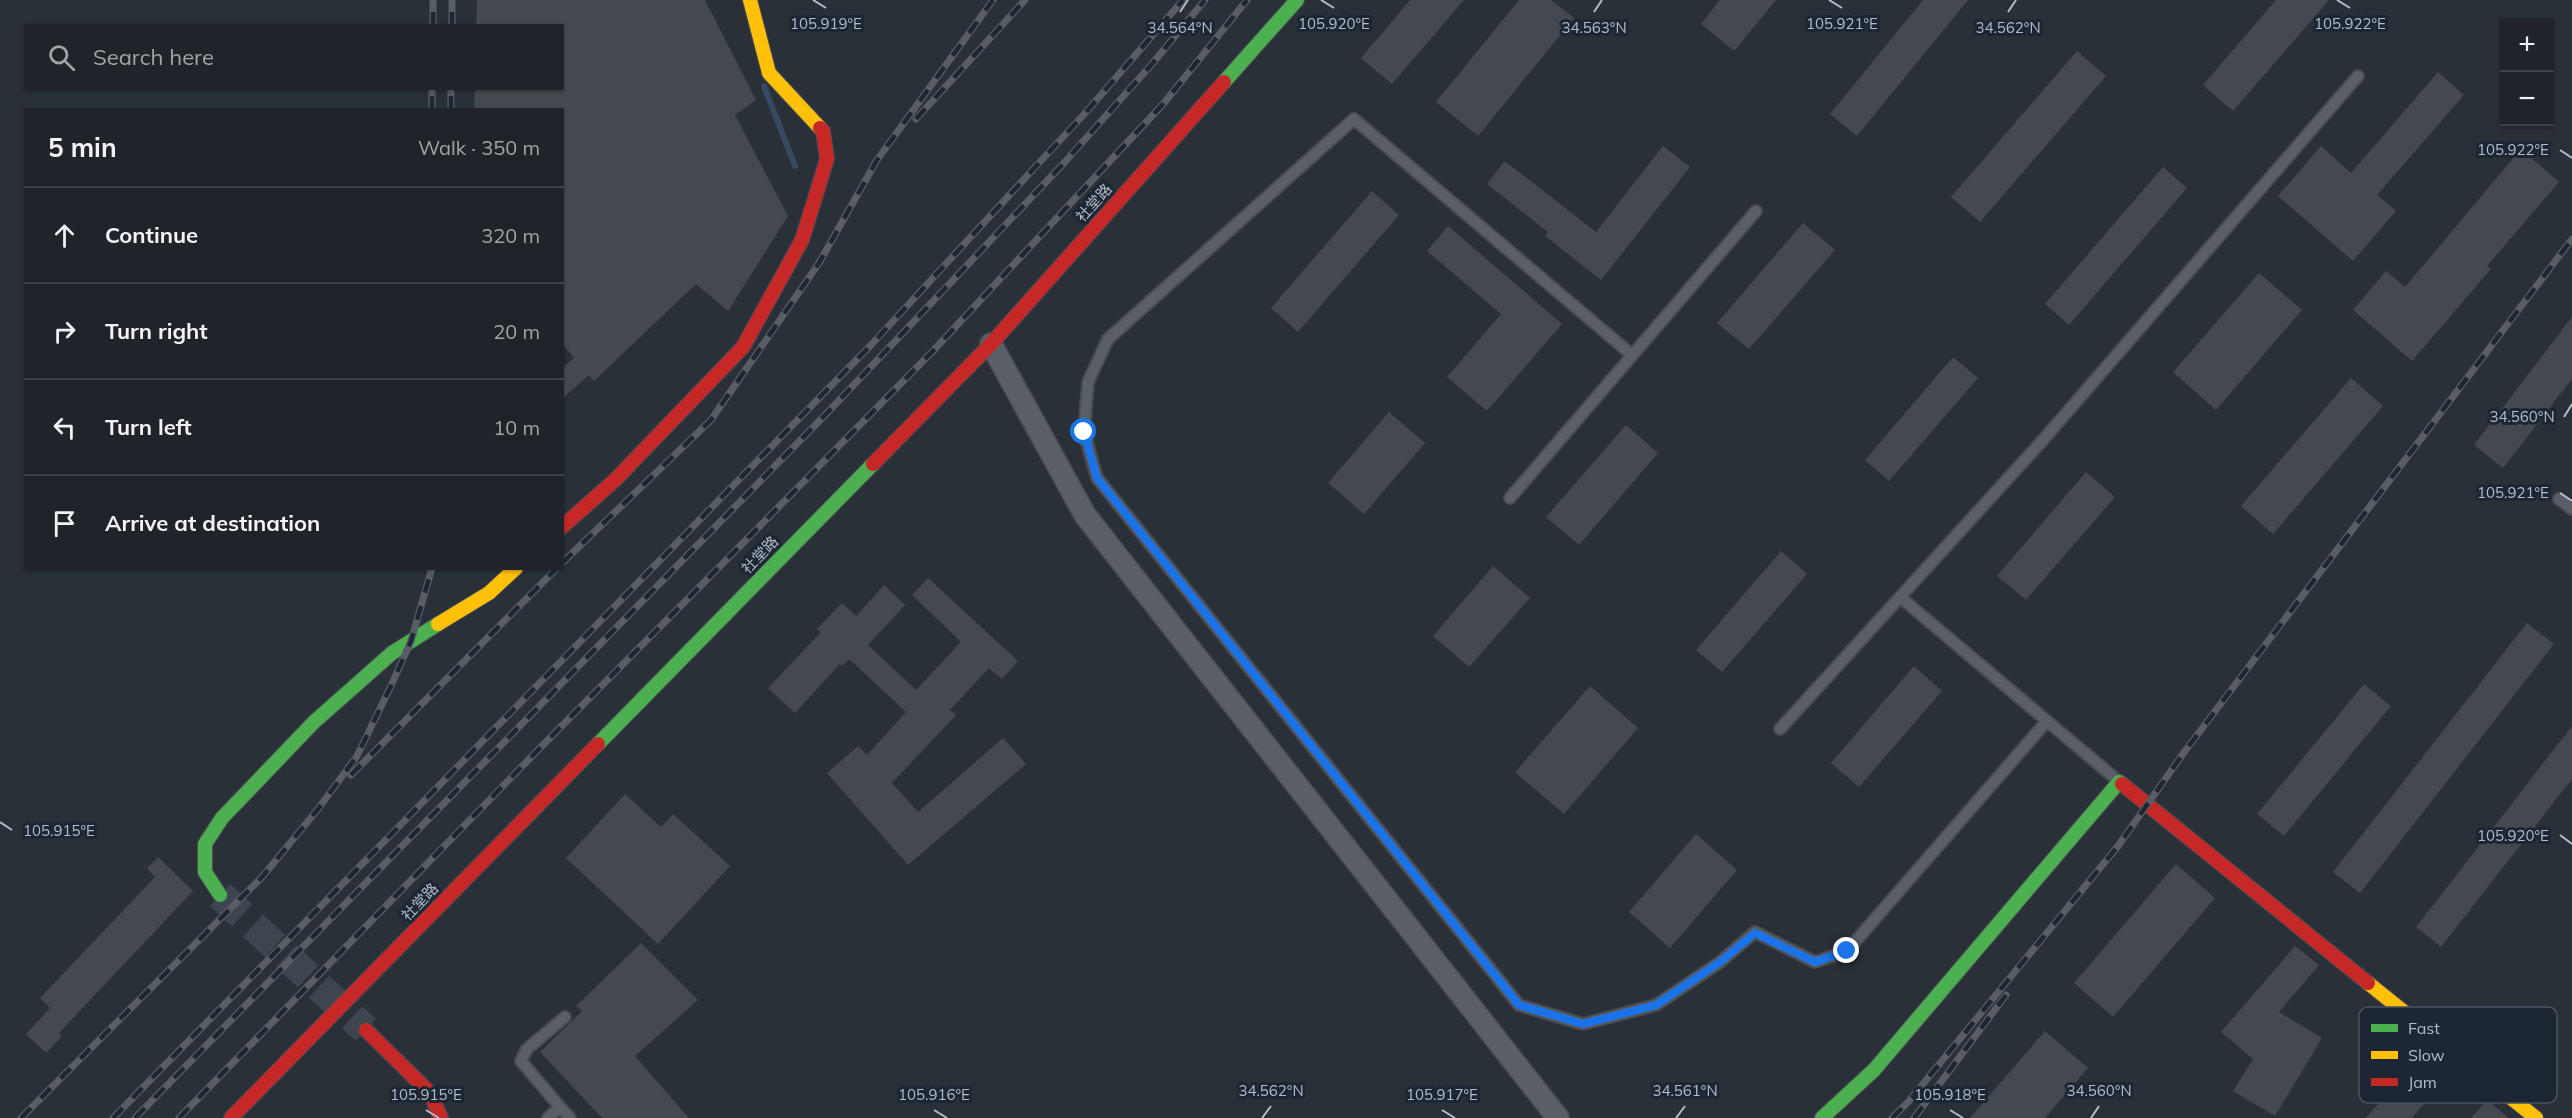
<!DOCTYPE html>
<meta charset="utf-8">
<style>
body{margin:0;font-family:Mulish,"Noto Sans SC",sans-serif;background:#282c32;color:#f1f3f6}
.controls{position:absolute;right:18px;top:18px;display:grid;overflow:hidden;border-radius:0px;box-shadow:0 2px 4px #0004}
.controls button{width:54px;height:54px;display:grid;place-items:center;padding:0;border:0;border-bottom:2px solid #3d4147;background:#20242a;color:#f1f3f6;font:30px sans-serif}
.stop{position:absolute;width:18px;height:18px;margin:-14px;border:4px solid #1a73e8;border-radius:50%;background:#fff}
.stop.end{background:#1a73e8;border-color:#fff;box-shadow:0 2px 6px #0008}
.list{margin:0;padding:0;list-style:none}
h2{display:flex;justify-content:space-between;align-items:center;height:78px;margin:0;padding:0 24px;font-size:26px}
h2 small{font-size:20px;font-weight:400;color:#a2a4a8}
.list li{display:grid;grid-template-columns:39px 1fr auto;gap:18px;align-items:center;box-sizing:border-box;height:96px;padding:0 24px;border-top:2px solid #3d4147}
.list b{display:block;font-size:22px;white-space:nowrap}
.list em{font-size:20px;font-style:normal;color:#a2a4a8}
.icon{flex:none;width:33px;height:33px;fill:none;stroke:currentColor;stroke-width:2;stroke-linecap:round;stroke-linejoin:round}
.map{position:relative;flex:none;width:2572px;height:1118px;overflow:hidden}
.search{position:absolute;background:#20242a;box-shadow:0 2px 4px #0004;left:24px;top:24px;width:540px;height:66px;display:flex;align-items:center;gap:15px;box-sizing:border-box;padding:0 21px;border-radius:0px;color:#a2a4a8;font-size:22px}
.panel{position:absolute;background:#20242a;box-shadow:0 2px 4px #0004;left:24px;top:108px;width:540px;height:462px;border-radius:0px}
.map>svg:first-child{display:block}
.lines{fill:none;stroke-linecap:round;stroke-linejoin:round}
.stream{stroke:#384963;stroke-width:6}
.building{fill:#444950}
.secondary-tunnel{stroke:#3f454e;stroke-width:30;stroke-dasharray:30 15;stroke-linecap:butt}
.lane-casing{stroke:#484c53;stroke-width:14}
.street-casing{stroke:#484c53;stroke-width:24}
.fast-casing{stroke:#484c53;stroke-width:16}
.slow-casing{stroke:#484c53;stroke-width:16}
.jam-casing{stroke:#484c53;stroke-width:16}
.lane{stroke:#5a5e66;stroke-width:10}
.street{stroke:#5a5e66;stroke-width:21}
.fast{stroke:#4caf50;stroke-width:14}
.slow{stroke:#ffc107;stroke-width:14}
.jam{stroke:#c62828;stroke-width:14}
.rail-casing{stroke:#595d64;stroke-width:7}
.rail{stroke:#1d2633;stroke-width:4.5;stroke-dasharray:14;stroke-linecap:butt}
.route{stroke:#1a73e8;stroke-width:8}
.ticks{fill:none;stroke:#b4bcc9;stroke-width:2}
.labels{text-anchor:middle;stroke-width:6;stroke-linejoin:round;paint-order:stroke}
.street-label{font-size:15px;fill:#b4bcc9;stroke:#1d2633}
.key{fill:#1d2633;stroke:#4a5360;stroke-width:1.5}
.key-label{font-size:16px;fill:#b4bcc9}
.ticks-label{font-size:15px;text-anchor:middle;fill:#b4bcc9;stroke:#1d2633;stroke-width:6;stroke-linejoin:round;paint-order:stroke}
</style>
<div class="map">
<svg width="2572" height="1118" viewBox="0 0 2572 1118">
<rect width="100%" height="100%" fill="#2a3038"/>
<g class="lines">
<!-- stream -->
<path class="stream" d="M 764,86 L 795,166"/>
</g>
<!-- building -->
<path class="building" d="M 477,0 L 705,0 L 756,100 L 735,115 L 788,216 L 728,311 L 696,284 L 594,381 L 589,375 L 562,399 L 562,368 L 574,358 L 562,344 L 562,110 L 474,110 L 475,88 L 562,88 L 562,26 L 476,26 Z
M 1410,0 L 1464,0 L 1392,84 L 1361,58 Z
M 1519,0 L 1551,0 L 1574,18 L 1478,136 L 1436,102 Z
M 1720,0 L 1776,0 L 1734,51 L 1701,24 Z
M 1923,0 L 1968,0 L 1857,136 L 1830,114 Z
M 2276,0 L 2329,0 L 2233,111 L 2203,85 Z
M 2077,51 L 2106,76 L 1980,222 L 1951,197 Z
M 2438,72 L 2464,95 L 2377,195 L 2396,211 L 2353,261 L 2278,196 L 2321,146 L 2351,173 Z
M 1663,146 L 1690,167 L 1601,280 L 1545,236 L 1548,232 L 1487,184 L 1505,161 L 1596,232 Z
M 2521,149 L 2559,182 L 2487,266 L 2491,269 L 2412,361 L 2353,310 L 2386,271 L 2405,287 Z
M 2163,167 L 2187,188 L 2069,325 L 2045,304 Z
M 1372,191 L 1399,215 L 1298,332 L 1271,308 Z
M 1803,223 L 1835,250 L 1749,349 L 1717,323 Z
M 1448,226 L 1562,324 L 1487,411 L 1447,377 L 1501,314 L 1427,251 Z
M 2259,273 L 2302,310 L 2216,410 L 2173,372 Z
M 2572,317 L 2572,379 L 2503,468 L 2474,445 Z
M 1953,357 L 1978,378 L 1889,481 L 1865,460 Z
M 2351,378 L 2383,406 L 2273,534 L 2241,506 Z
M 1389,412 L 1425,443 L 1364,514 L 1328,483 Z
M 1626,425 L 1658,453 L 1579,545 L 1546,517 Z
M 2086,472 L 2115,497 L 2026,600 L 1997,576 Z
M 1781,551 L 1807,574 L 1722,672 L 1696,650 Z
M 1493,566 L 1530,598 L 1469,667 L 1433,636 Z
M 928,578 L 1018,661 L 1002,679 L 989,668 L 950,710 L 956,715 L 892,783 L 918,812 L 1003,738 L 1026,764 L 908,865 L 827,773 L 858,746 L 867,755 L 906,712 L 849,659 L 842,666 L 840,664 L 795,713 L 768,688 L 821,632 L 817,629 L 842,603 L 856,616 L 884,585 L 905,605 L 868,645 L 916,690 L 961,642 L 912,595 Z
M 2527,623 L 2554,644 L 2360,893 L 2333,872 Z
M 1914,666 L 1942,691 L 1859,787 L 1831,763 Z
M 2364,684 L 2391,706 L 2284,836 L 2257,814 Z
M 1590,686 L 1638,728 L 1564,814 L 1515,772 Z
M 2572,726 L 2572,779 L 2441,947 L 2416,927 Z
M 625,794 L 661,827 L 673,814 L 730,866 L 658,944 L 566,858 Z
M 1696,834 L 1737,870 L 1670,948 L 1629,912 Z
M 158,857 L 193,891 L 59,1033 L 62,1036 L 46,1053 L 26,1034 L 50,1008 L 40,998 L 155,877 L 147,868 Z
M 2176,864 L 2215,898 L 2113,1017 L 2074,983 Z
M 641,943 L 698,1000 L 635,1056 L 689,1118 L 602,1118 L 540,1052 L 582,1011 L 576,1006 Z
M 2295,946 L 2319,965 L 2279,1012 L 2322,1038 L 2275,1116 L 2233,1091 L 2253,1059 L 2221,1032 Z
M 2045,1031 L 2088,1068 L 2045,1118 L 1970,1118 Z
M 2424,1050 L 2451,1072 L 2412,1118 L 2366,1118 Z
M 2487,1100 L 2509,1118 L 2471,1118 Z"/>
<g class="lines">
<!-- secondary-tunnel -->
<path class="secondary-tunnel" d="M 220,895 L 366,1030"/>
<!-- lane casing -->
<g class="lane-casing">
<path id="lane" d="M 1632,355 L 1354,119 L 1108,339 L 1088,382 L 1084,432 L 1097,478 L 1519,1005 L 1583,1024 L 1656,1005 L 1720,962 L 1755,932 L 1815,962 L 1847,951 L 2047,721
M 1510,498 L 1756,211
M 2559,499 L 2572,509
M 1900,597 L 2117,780
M 1780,729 L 2043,440 L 2358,76
M 560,1107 L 521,1061 L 527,1049 L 565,1017
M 548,1118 L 560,1107 L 570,1118"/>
</g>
<!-- street casing -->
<g class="street-casing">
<path id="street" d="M 991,344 L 1085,515 L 1558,1118"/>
</g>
<!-- fast casing -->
<g class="fast-casing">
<path id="fast" d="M 1224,82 L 1297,0
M 598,744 L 873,464
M 220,895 L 205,872 L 205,844 L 222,818 L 314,722 L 392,653 L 438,624
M 1822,1118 L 1874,1070 L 2119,782 L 2122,784"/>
</g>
<!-- slow casing -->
<g class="slow-casing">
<path id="slow" d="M 750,0 L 769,73 L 820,128
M 438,624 L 489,593 L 516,568
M 2368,983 L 2536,1118"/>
</g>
<!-- jam casing -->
<g class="jam-casing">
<path id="jam" d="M 873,464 L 991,344 L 1224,82
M 562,527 L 615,480 L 743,347 L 802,240 L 827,159 L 823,131 L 820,128
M 2122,784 L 2368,983
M 366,1030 L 430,1093 L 441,1118
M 231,1118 L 598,744"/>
</g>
<!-- lane -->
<use href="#lane" class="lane"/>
<!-- street -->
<use href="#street" class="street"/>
<!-- fast -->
<use href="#fast" class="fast"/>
<!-- slow -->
<use href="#slow" class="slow"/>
<!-- jam -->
<use href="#jam" class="jam"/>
<!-- rail casing -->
<g class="rail-casing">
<path id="rail" d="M 433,26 L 433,0
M 452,26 L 452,0
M 432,110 L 432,88
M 451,110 L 451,88
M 916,119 L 1025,0
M 562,563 L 711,420 L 819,263 L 877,160 L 993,0
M 351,775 L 557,568
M 21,1118 L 263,876 L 318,809 L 357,756 L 390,688 L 411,641 L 432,568
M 113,1118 L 871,345 L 1087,111 L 1183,0
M 135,1118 L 828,412 L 1063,164 L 1152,64 L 1205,0
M 179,1118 L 537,751 L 932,352 L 1164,103 L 1247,0
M 1892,1118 L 1909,1101 L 2118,846 L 2185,751 L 2572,239
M 1914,1118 L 2006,995"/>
</g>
<!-- rail -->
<use href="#rail" class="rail"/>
</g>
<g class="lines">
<!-- route -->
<path class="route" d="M 1084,432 L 1097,478 L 1519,1005 L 1583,1024 L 1656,1005 L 1720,962 L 1755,933 L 1815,962 L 1847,951"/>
</g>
<!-- ticks -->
<path class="ticks" d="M 813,0 L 826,8M 1321,0 L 1334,8M 1829,0 L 1842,8M 2337,0 L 2350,8M 1180,12 L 1188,0M 1594,12 L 1602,0M 2008,12 L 2016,0M 2560,150 L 2572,158M 2564,417 L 2572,404M 2560,493 L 2572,501M 0,822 L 12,830M 2560,835 L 2572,844M 426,1110 L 439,1118M 934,1110 L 947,1118M 1442,1110 L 1455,1118M 1950,1110 L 1963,1118M 1262,1118 L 1271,1106M 1676,1118 L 1685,1106M 2091,1118 L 2099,1106"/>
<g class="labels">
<!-- street labels -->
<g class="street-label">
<text transform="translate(1094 203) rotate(-48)" y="5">社堂路</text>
<text transform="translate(760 555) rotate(-46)" y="5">社堂路</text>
<text transform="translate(420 902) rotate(-46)" y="5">社堂路</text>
</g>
</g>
<!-- legend -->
<rect x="2359" y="1007" width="198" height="96" rx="9" class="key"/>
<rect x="2371" y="1024" width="27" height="8" fill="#4caf50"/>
<rect x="2371" y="1051" width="27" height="8" fill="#ffc107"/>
<rect x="2371" y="1078" width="27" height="8" fill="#c62828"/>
<g class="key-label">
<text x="2408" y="1034">Fast</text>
<text x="2408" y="1061">Slow</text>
<text x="2408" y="1088">Jam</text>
</g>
<g class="ticks-label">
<text x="826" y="29">105.919°E</text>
<text x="1334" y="29">105.920°E</text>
<text x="1842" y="29">105.921°E</text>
<text x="2350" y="29">105.922°E</text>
<text x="1180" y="33">34.564°N</text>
<text x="1594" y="33">34.563°N</text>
<text x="2008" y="33">34.562°N</text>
<text x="2513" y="155">105.922°E</text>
<text x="2522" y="422">34.560°N</text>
<text x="2513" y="498">105.921°E</text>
<text x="59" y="836">105.915°E</text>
<text x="2513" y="841">105.920°E</text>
<text x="1271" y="1096">34.562°N</text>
<text x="1685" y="1096">34.561°N</text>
<text x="2099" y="1096">34.560°N</text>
<text x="426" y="1100">105.915°E</text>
<text x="934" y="1100">105.916°E</text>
<text x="1442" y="1100">105.917°E</text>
<text x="1950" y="1100">105.918°E</text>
</g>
</svg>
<div class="controls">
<button>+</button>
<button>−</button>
</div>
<div class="stop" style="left:1084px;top:432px"></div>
<div class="stop end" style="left:1847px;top:951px"></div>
<div class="search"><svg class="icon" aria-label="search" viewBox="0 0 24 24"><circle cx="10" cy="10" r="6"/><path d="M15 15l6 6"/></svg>Search here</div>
<section class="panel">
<h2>5 min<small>Walk · 350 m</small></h2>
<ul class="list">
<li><svg class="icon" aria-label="ahead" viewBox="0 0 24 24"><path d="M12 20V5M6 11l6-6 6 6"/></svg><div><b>Continue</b></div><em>320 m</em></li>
<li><svg class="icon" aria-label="right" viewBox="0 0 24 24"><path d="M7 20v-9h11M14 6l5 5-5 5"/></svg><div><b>Turn right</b></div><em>20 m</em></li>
<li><svg class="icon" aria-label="left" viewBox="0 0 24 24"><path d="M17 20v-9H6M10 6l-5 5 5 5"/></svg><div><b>Turn left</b></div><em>10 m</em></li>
<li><svg class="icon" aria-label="arrive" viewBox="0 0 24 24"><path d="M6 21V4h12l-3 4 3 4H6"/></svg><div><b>Arrive at destination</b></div></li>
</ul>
</section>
</div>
